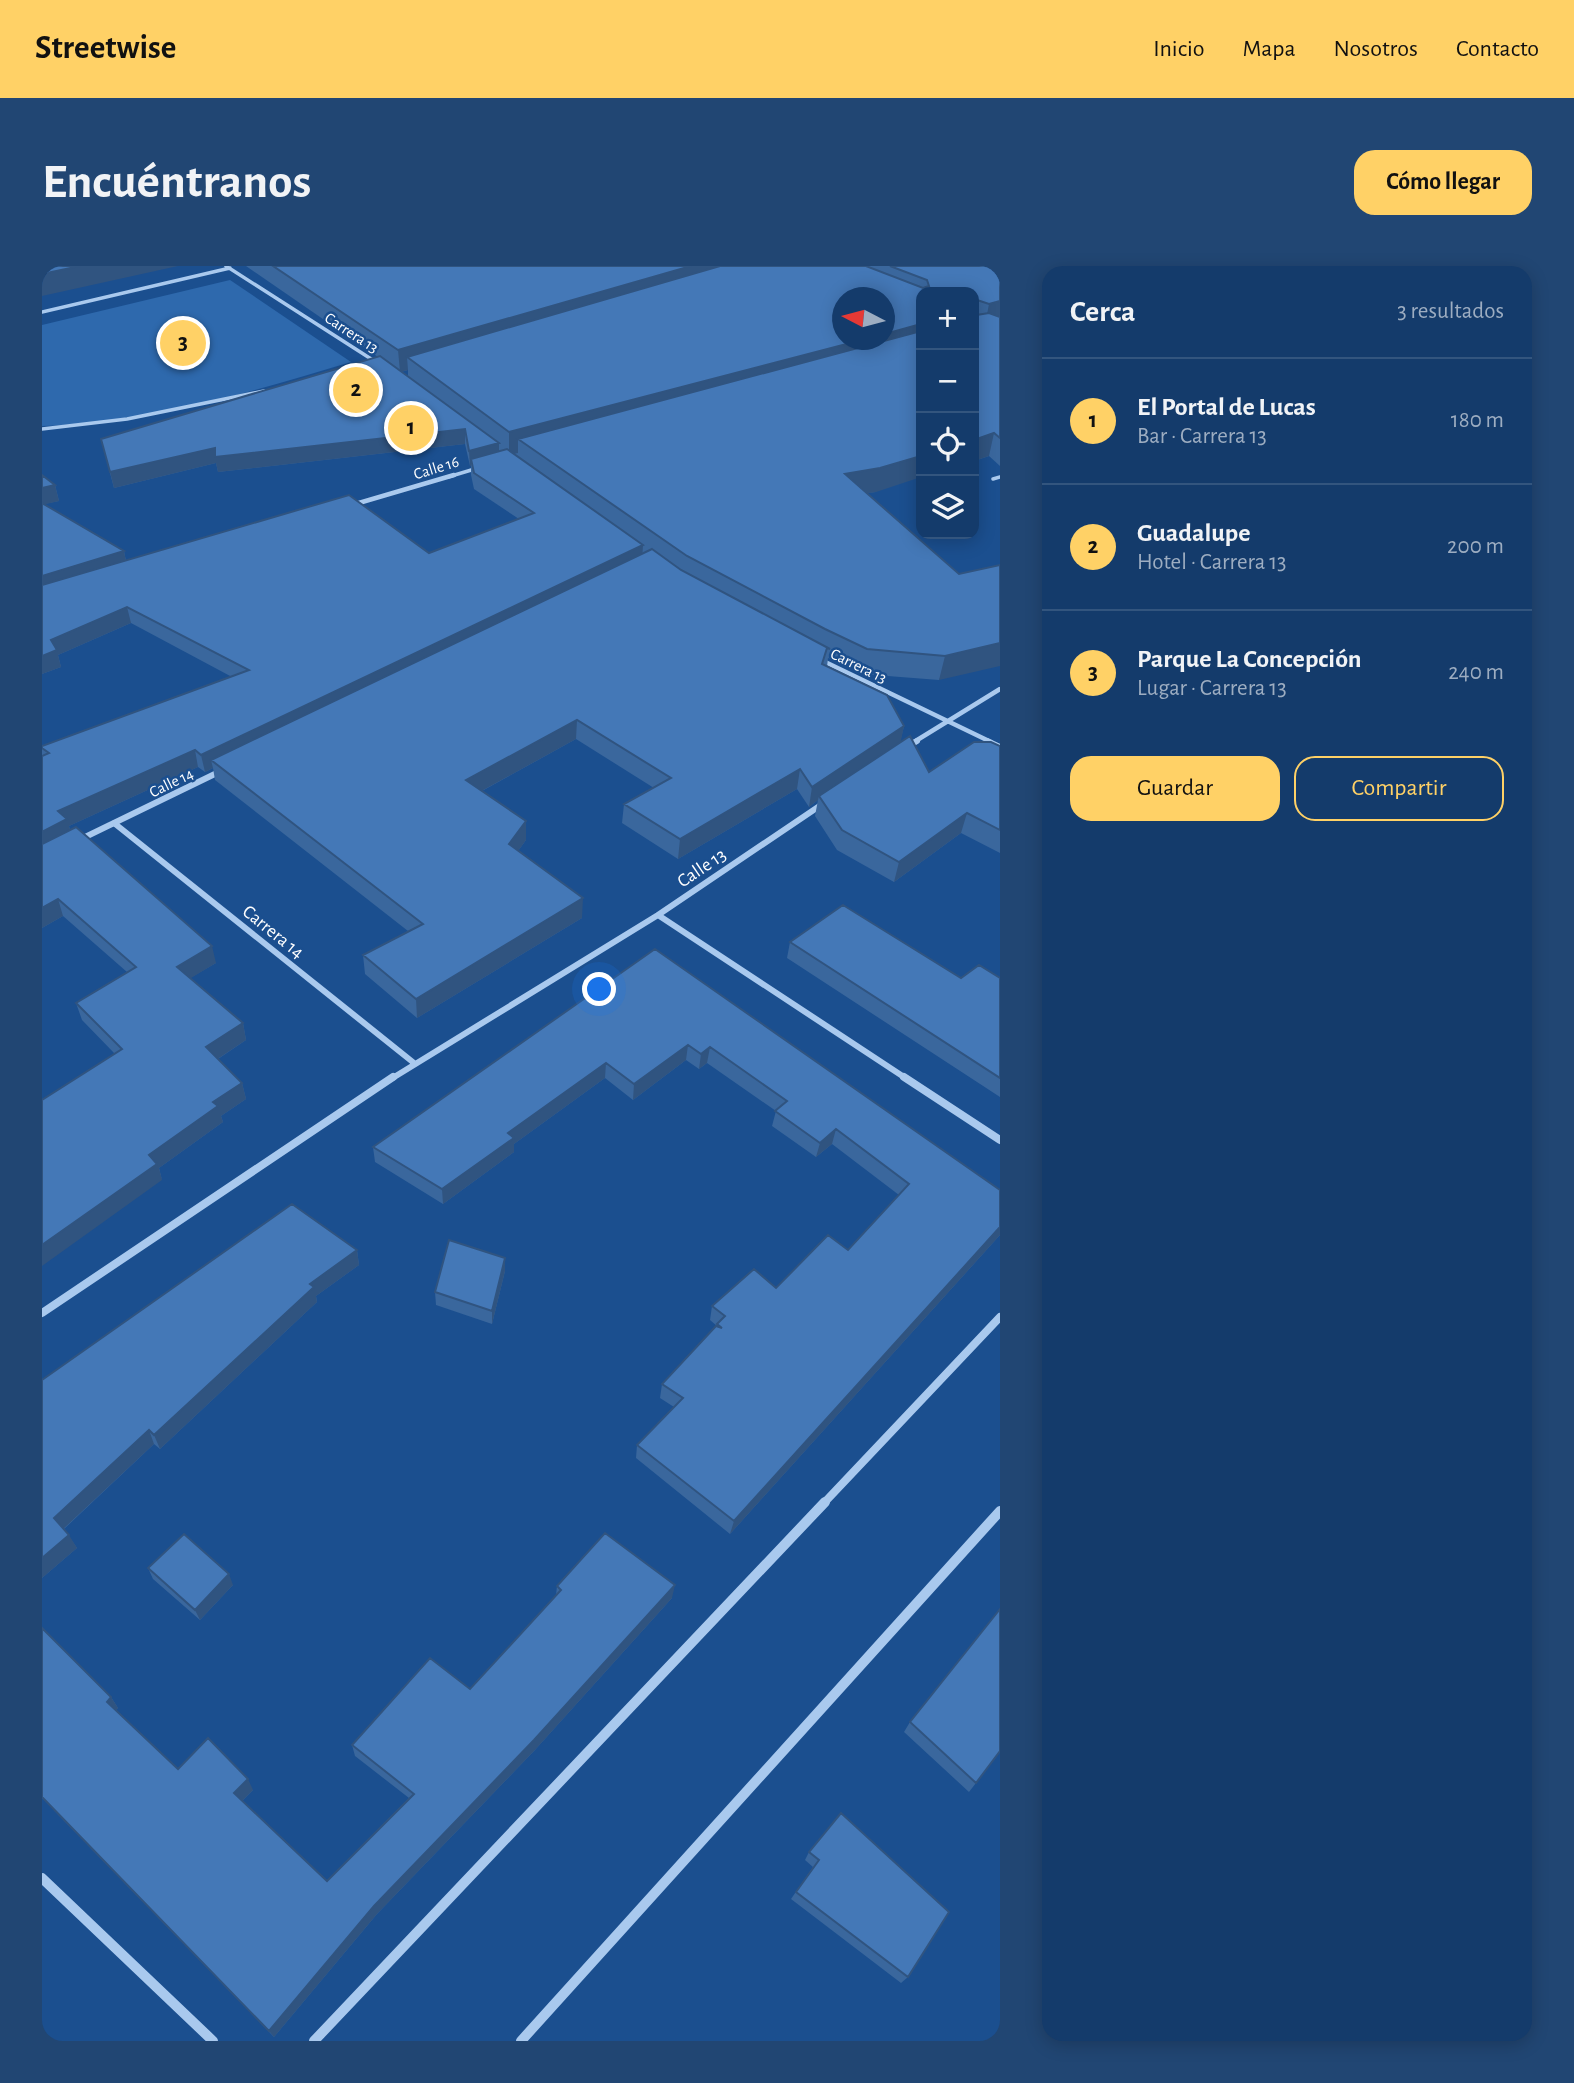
<!DOCTYPE html>
<html lang="es">
<meta charset="utf-8">
<style>
body{margin:0;font-family:"Alegreya Sans",sans-serif;background:#214673;color:#f1f3f6}
.controls{position:absolute;right:21px;top:21px;display:grid;overflow:hidden;border-radius:14px;box-shadow:0 4px 18px #0003}
.controls button{width:63px;height:63px;display:grid;place-items:center;padding:0;border:0;border-bottom:2px solid #33557e;background:#143b6b;color:#f1f3f6;font:35px sans-serif}
.compass{position:absolute;left:790px;top:21px;width:63px;height:63px;border-radius:50%;background:#143b6b;box-shadow:0 4px 18px #0003;rotate:276deg}
.you{position:absolute;left:558px;top:724px;width:24px;height:24px;margin:-18px;border:5px solid #fff;border-radius:50%;background:#1a73e8;box-shadow:0 0 0 10px #1a73e833}
.badge{display:grid;place-items:center;width:46px;height:46px;border-radius:50%;background:#ffd166;color:#111;font-size:23px;font-weight:700}
.pin{position:absolute;translate:-50% -50%;border:4px solid #fff;box-shadow:0 2px 7px #0006}
.list{margin:0;padding:0;list-style:none}
h2{display:flex;justify-content:space-between;align-items:center;height:91px;margin:0;padding:0 28px;font-size:30px}
h2 small{font-size:23px;font-weight:400;color:#9dadc1}
.list li{display:grid;grid-template-columns:46px 1fr auto;gap:21px;align-items:center;box-sizing:border-box;height:126px;padding:0 28px;border-top:2px solid #33557e}
.list b{display:block;font-size:26px;white-space:nowrap}
.list p{margin:0;font-size:23px;white-space:nowrap;color:#9dadc1}
.list em{font-size:23px;font-style:normal;color:#9dadc1}
.actions{display:flex;gap:14px;padding:21px 28px}
.actions a{flex:1;padding:16px 0;border:2px solid #ffd166;border-radius:21px;text-align:center;font-size:24px;color:#ffd166}
.actions .main{background:#ffd166;color:#111}
.icon{flex:none;width:38px;height:38px;fill:none;stroke:currentColor;stroke-width:2;stroke-linecap:round;stroke-linejoin:round}
.map{position:relative;flex:none;width:958px;height:1775px;overflow:hidden;border-radius:21px}
header{display:flex;align-items:center;gap:42px;box-sizing:border-box;height:98px;padding:0 35px;background:#ffd166;color:#111}
header strong{font-size:33px}
nav{display:flex;gap:38px;margin-inline-start:auto;font-size:24px}
.intro{display:flex;align-items:center;justify-content:space-between;box-sizing:border-box;height:168px;padding:0 42px}
h1{margin:0;font-size:49px}
.button{padding:18px 32px;border-radius:21px;background:#ffd166;color:#111;font-size:24px;font-weight:700}
main{display:flex;gap:42px;padding:0 42px}
aside{flex:1;background:#143b6b;border-radius:21px;box-shadow:0 4px 18px #0003}
.map>svg:first-child{display:block}
.green{fill:#2e69ad}
.lines{fill:none;stroke-linecap:round;stroke-linejoin:round}
.lane{stroke:#a9c9ee;stroke-width:3.5}
.street-far4{stroke:#a9c9ee;stroke-width:3.5}
.street-far3{stroke:#a9c9ee;stroke-width:4.5}
.street-far2{stroke:#a9c9ee;stroke-width:6}
.street-far1{stroke:#a9c9ee;stroke-width:8}
.street{stroke:#a9c9ee;stroke-width:10}
.wall{fill:#3a679d;fill-rule:evenodd}
.shaded-wall{fill:#305480}
.building{fill:#4478b7;stroke:#305480;stroke-width:2}
.labels{text-anchor:middle;stroke-width:5;stroke-linejoin:round;paint-order:stroke}
.far-street-label{font-size:16px;fill:#fff;stroke:#1b4f8f}
.street-label{font-size:19px;fill:#fff;stroke:#1b4f8f}
</style>
<header>
<strong>Streetwise</strong>
<nav><a>Inicio</a><a>Mapa</a><a>Nosotros</a><a>Contacto</a></nav>
</header>
<div class="intro"><h1>Encuéntranos</h1><a class="button">Cómo llegar</a></div>
<main>
<div class="map">
<svg width="958" height="1775" viewBox="0 0 958 1775">
<rect width="100%" height="100%" fill="#1b4f8f"/>
<!-- green -->
<path class="green" d="M 188,14 L 309,96 C 207,127 107,156 0,160 L 0,59 Z"/>
<g class="lines">
<!-- lane -->
<path class="lane" d="M 951,213 L 958,211"/>
<!-- street-far4 -->
<path class="street-far4" d="M 184,0 L 337,98
M 0,46 L 188,2
M 0,163 L 85,153 L 222,125
M 406,211 L 436,202"/>
<!-- street-far3 -->
<path class="street-far3" d="M 310,239 L 412,209
M 779,394 L 949,476
M 872,476 L 958,423"/>
<!-- street-far2 -->
<path class="street-far2" d="M 945,475 L 958,481
M 865,481 L 875,475
M 72,557 L 372,797
M 39,573 L 179,505
M 616,649 L 865,813
M 349,813 L 616,649 L 782,537"/>
<!-- street-far1 -->
<path class="street-far1" d="M 862,811 L 958,874
M 0,1047 L 351,811
M 781,1238 L 958,1051"/>
<!-- street -->
<path class="street" d="M 0,1612 L 171,1775
M 272,1775 L 783,1236
M 479,1775 L 958,1245"/>
</g>
<!-- wall -->
<path class="wall" d="M 204,0 L 958,0 L 958,200 L 947,190 L 932,195 L 932,26 L 879,26 L 834,226 L 825,227 L 917,308 L 958,299 L 897,414 L 820,408 L 786,392 L 785,401 L 862,460 L 858,476 L 887,506 L 958,480 L 958,587 L 919,567 L 852,616 L 795,584 L 773,550 L 776,534 L 767,541 L 755,523 L 636,593 L 580,557 L 582,538 L 612,522 L 534,473 L 440,525 L 484,555 L 484,574 L 476,585 L 540,652 L 375,752 L 323,708 L 321,689 L 366,665 L 173,514 L 171,502 L 163,506 L 156,501 L 27,560 L 28,564 L 174,697 L 148,712 L 201,757 L 204,774 L 176,793 L 200,817 L 204,833 L 179,850 L 181,856 L 117,902 L 120,914 L 73,788 L 40,754 L 34,737 L 85,706 L 21,650 L 0,662 L 0,480 L 190,411 L 89,357 L 16,389 L 19,401 L 0,408 L 0,209 L 13,219 L 17,235 L 2,238 L 82,285 L 84,295 L 387,287 L 477,253 L 432,223 L 429,209 L 429,200 L 428,200 L 423,178 L 176,206 L 174,197 L 72,222 L 59,173 L 336,91 ZM 366,104 L 366,111 L 359,106 Z
M 748,676 L 919,712 L 958,712 L 958,831 L 745,692 Z
M 613,683 L 958,924 L 958,969 L 688,1268 L 594,1192 L 595,1179 L 632,1141 L 618,1132 L 620,1118 L 675,1060 L 668,1054 L 670,1040 L 734,1022 L 806,984 L 857,929 L 790,878 L 774,891 L 730,860 L 734,845 L 665,797 L 657,803 L 644,794 L 591,834 L 563,812 L 472,878 L 472,886 L 401,938 L 333,896 L 331,881 Z
M 315,984 L 317,999 L 274,1030 L 275,1036 L 118,1183 L 112,1178 L 22,1263 L 35,1282 L 0,1312 L 0,1114 Z
M 463,1005 L 450,1058 L 394,1039 L 393,1026 Z
M 106,1302 L 191,1319 L 158,1354 L 111,1313 Z
M 515,1320 L 630,1332 L 492,1485 L 335,1648 L 232,1771 L 0,1532 L 0,1362 L 69,1431 L 76,1442 L 74,1444 L 136,1503 L 211,1524 L 200,1535 L 285,1615 L 367,1532 L 313,1490 L 310,1479 L 428,1423 L 514,1329 Z
M 868,1456 L 934,1517 L 927,1526 L 862,1466 Z
M 799,1547 L 866,1711 L 859,1717 L 749,1633 L 771,1601 L 763,1594 L 767,1586 Z"/>
<!-- shaded-wall -->
<path class="shaded-wall" d="M 38,0 L 136,0 L 0,30 L 0,8 Z
M 649,0 L 717,0 L 365,91 L 366,104 L 358,106 L 356,84 Z
M 958,35 L 958,49 L 957,55 L 943,59 L 947,38 Z
M 879,58 L 879,78 L 476,173 L 476,187 L 467,189 L 467,166 L 820,74 L 843,74 L 843,68 Z
M 423,163 L 423,178 L 176,206 L 174,197 L 72,222 L 68,206 L 173,182 Z
M 952,167 L 947,190 L 932,195 L 932,174 Z
M 457,177 L 457,192 L 429,193 L 429,200 L 428,200 L 427,185 Z
M 879,190 L 879,211 L 834,226 L 799,231 L 803,208 Z
M 13,219 L 17,235 L 0,239 L 0,222 Z
M 601,279 L 600,295 L 169,494 L 171,502 L 163,506 L 159,489 Z
M 82,285 L 85,301 L 0,327 L 0,310 Z
M 85,341 L 89,357 L 16,389 L 19,401 L 0,408 L 0,390 L 9,374 Z
M 958,377 L 958,400 L 897,414 L 903,390 Z
M 535,454 L 534,473 L 425,533 L 424,514 Z
M 862,460 L 858,479 L 777,530 L 776,534 L 767,541 L 770,521 Z
M 153,484 L 156,501 L 27,560 L 30,570 L 0,585 L 0,566 L 16,545 Z
M 758,503 L 755,523 L 636,593 L 638,573 Z
M 925,547 L 919,567 L 852,616 L 857,596 Z
M 484,555 L 484,574 L 467,598 L 467,578 Z
M 541,632 L 540,652 L 375,752 L 374,733 Z
M 16,633 L 21,650 L 0,662 L 0,642 Z
M 170,680 L 174,697 L 139,718 L 135,701 Z
M 201,757 L 204,774 L 168,798 L 164,781 Z
M 646,779 L 644,794 L 591,834 L 592,818 Z
M 668,781 L 665,797 L 657,803 L 659,788 Z
M 564,797 L 563,812 L 472,878 L 472,886 L 401,938 L 400,923 L 466,867 Z
M 200,817 L 204,833 L 179,850 L 181,856 L 117,902 L 120,914 L 0,1000 L 0,979 L 171,836 Z
M 794,863 L 790,878 L 774,891 L 778,877 Z
M 958,961 L 958,969 L 688,1268 L 692,1255 Z
M 315,984 L 317,999 L 274,1030 L 275,1036 L 118,1183 L 112,1169 L 268,1018 Z
M 463,992 L 463,1005 L 450,1058 L 450,1045 Z
M 107,1164 L 112,1178 L 19,1265 L 12,1252 Z
M 27,1269 L 35,1282 L 0,1312 L 0,1292 Z
M 187,1308 L 191,1319 L 158,1354 L 153,1344 Z
M 633,1319 L 630,1332 L 492,1485 L 335,1648 L 232,1771 L 227,1765 L 332,1640 Z
M 69,1431 L 76,1442 L 72,1447 L 65,1436 Z
M 206,1513 L 211,1524 L 198,1537 L 192,1527 Z"/>
<!-- building -->
<path class="building" d="M 0,0 L 38,0 L 0,8 Z
M 231,0 L 649,0 L 356,84 Z
M 678,0 L 824,0 L 881,22 L 887,20 L 885,14 L 848,0 L 958,0 L 958,35 L 947,38 L 935,34 L 932,38 L 934,49 L 947,47 L 958,51 L 958,172 L 952,167 L 932,174 L 932,26 L 879,26 L 879,58 L 843,68 L 843,32 L 801,32 L 801,74 L 820,74 L 467,166 L 365,91 Z
M 879,65 L 879,190 L 838,202 L 803,208 L 917,308 L 958,299 L 958,377 L 903,390 L 825,383 L 783,363 L 645,290 L 476,173 Z
M 338,90 L 457,177 L 427,185 L 423,163 L 173,191 L 173,182 L 68,206 L 59,173 Z
M 465,183 L 601,279 L 159,489 L 153,484 L 16,545 L 25,553 L 0,566 L 0,490 L 7,487 L 0,482 L 0,480 L 207,404 L 85,341 L 9,374 L 15,384 L 0,390 L 0,319 L 307,229 L 387,287 L 492,247 L 432,207 L 429,193 Z
M 0,209 L 13,219 L 0,222 Z
M 0,237 L 82,285 L 0,310 Z
M 610,283 L 639,304 L 788,383 L 785,382 L 780,398 L 845,429 L 862,460 L 770,521 L 758,503 L 638,573 L 582,538 L 629,512 L 535,454 L 424,514 L 484,555 L 467,578 L 541,632 L 374,733 L 321,689 L 381,658 L 169,494 Z
M 868,470 L 887,506 L 932,476 L 949,476 L 958,480 L 958,564 L 925,547 L 857,596 L 800,564 L 777,530 Z
M 34,561 L 170,680 L 135,701 L 201,757 L 164,781 L 200,817 L 171,836 L 176,840 L 107,889 L 115,898 L 0,979 L 0,834 L 80,783 L 34,737 L 94,701 L 16,633 L 0,642 L 0,578 Z
M 801,639 L 919,712 L 937,699 L 958,712 L 958,812 L 748,676 Z
M 613,683 L 958,924 L 958,961 L 692,1255 L 595,1179 L 641,1132 L 620,1118 L 674,1060 L 680,1062 L 675,1058 L 683,1050 L 670,1040 L 712,1003 L 734,1022 L 786,969 L 806,984 L 867,918 L 794,863 L 778,877 L 733,845 L 745,835 L 668,781 L 659,788 L 646,779 L 592,818 L 564,797 L 466,867 L 472,872 L 400,923 L 331,881 Z
M 250,938 L 315,984 L 268,1018 L 272,1021 L 112,1169 L 107,1164 L 12,1252 L 27,1269 L 0,1292 L 0,1114 Z
M 407,974 L 463,992 L 450,1045 L 393,1026 Z
M 563,1267 L 633,1319 L 492,1474 L 332,1640 L 227,1765 L 0,1531 L 0,1362 L 69,1431 L 65,1436 L 136,1503 L 166,1472 L 206,1513 L 192,1527 L 285,1615 L 372,1528 L 310,1479 L 388,1392 L 428,1423 L 519,1324 L 515,1320 Z
M 142,1268 L 187,1308 L 153,1344 L 106,1302 Z
M 958,1343 L 958,1485 L 934,1517 L 868,1456 Z
M 799,1547 L 907,1646 L 866,1711 L 754,1626 L 777,1594 L 767,1586 Z"/>
<g class="labels">
<!-- far-street labels -->
<g class="far-street-label">
<text transform="translate(310 66) rotate(33)" y="6">Carrera 13</text>
<text transform="translate(394 201) rotate(-17)" y="6">Calle 16</text>
<text transform="translate(817 399) rotate(26)" y="6">Carrera 13</text>
<text transform="translate(129 516) rotate(-26)" y="6">Calle 14</text>
</g>
<!-- street labels -->
<g class="street-label">
<text transform="translate(659 601) rotate(-34)" y="7">Calle 13</text>
<text transform="translate(232 665) rotate(39)" y="7">Carrera 14</text>
</g>
</g>
</svg>
<div class="controls">
<button>+</button>
<button>−</button>
<button><svg class="icon" aria-label="locate" viewBox="0 0 24 24"><circle cx="12" cy="12" r="6"/><path d="M12 2v4M12 18v4M2 12h4M18 12h4"/></svg></button>
<button><svg class="icon" aria-label="layers" viewBox="0 0 24 24"><path d="M12 4l9 5-9 5-9-5zM3 14l9 5 9-5"/></svg></button>
</div>
<svg class="compass" viewBox="-18 -18 36 36"><path d="M0-13l5 13h-10z" fill="#e53935"/><path d="M0 13l5-13h-10z" fill="#9dadc1"/></svg>
<div class="you"></div>
<div class="pin badge" style="left:369px;top:162px">1</div>
<div class="pin badge" style="left:314px;top:124px">2</div>
<div class="pin badge" style="left:141px;top:77px">3</div>
</div>
<aside>
<h2>Cerca<small>3 resultados</small></h2>
<ul class="list">
<li><span class="badge">1</span><div><b>El Portal de Lucas</b><p>Bar · Carrera 13</p></div><em>180 m</em></li>
<li><span class="badge">2</span><div><b>Guadalupe</b><p>Hotel · Carrera 13</p></div><em>200 m</em></li>
<li><span class="badge">3</span><div><b>Parque La Concepción</b><p>Lugar · Carrera 13</p></div><em>240 m</em></li>
</ul>
<div class="actions"><a class="main">Guardar</a><a>Compartir</a></div>
</aside>
</main>
